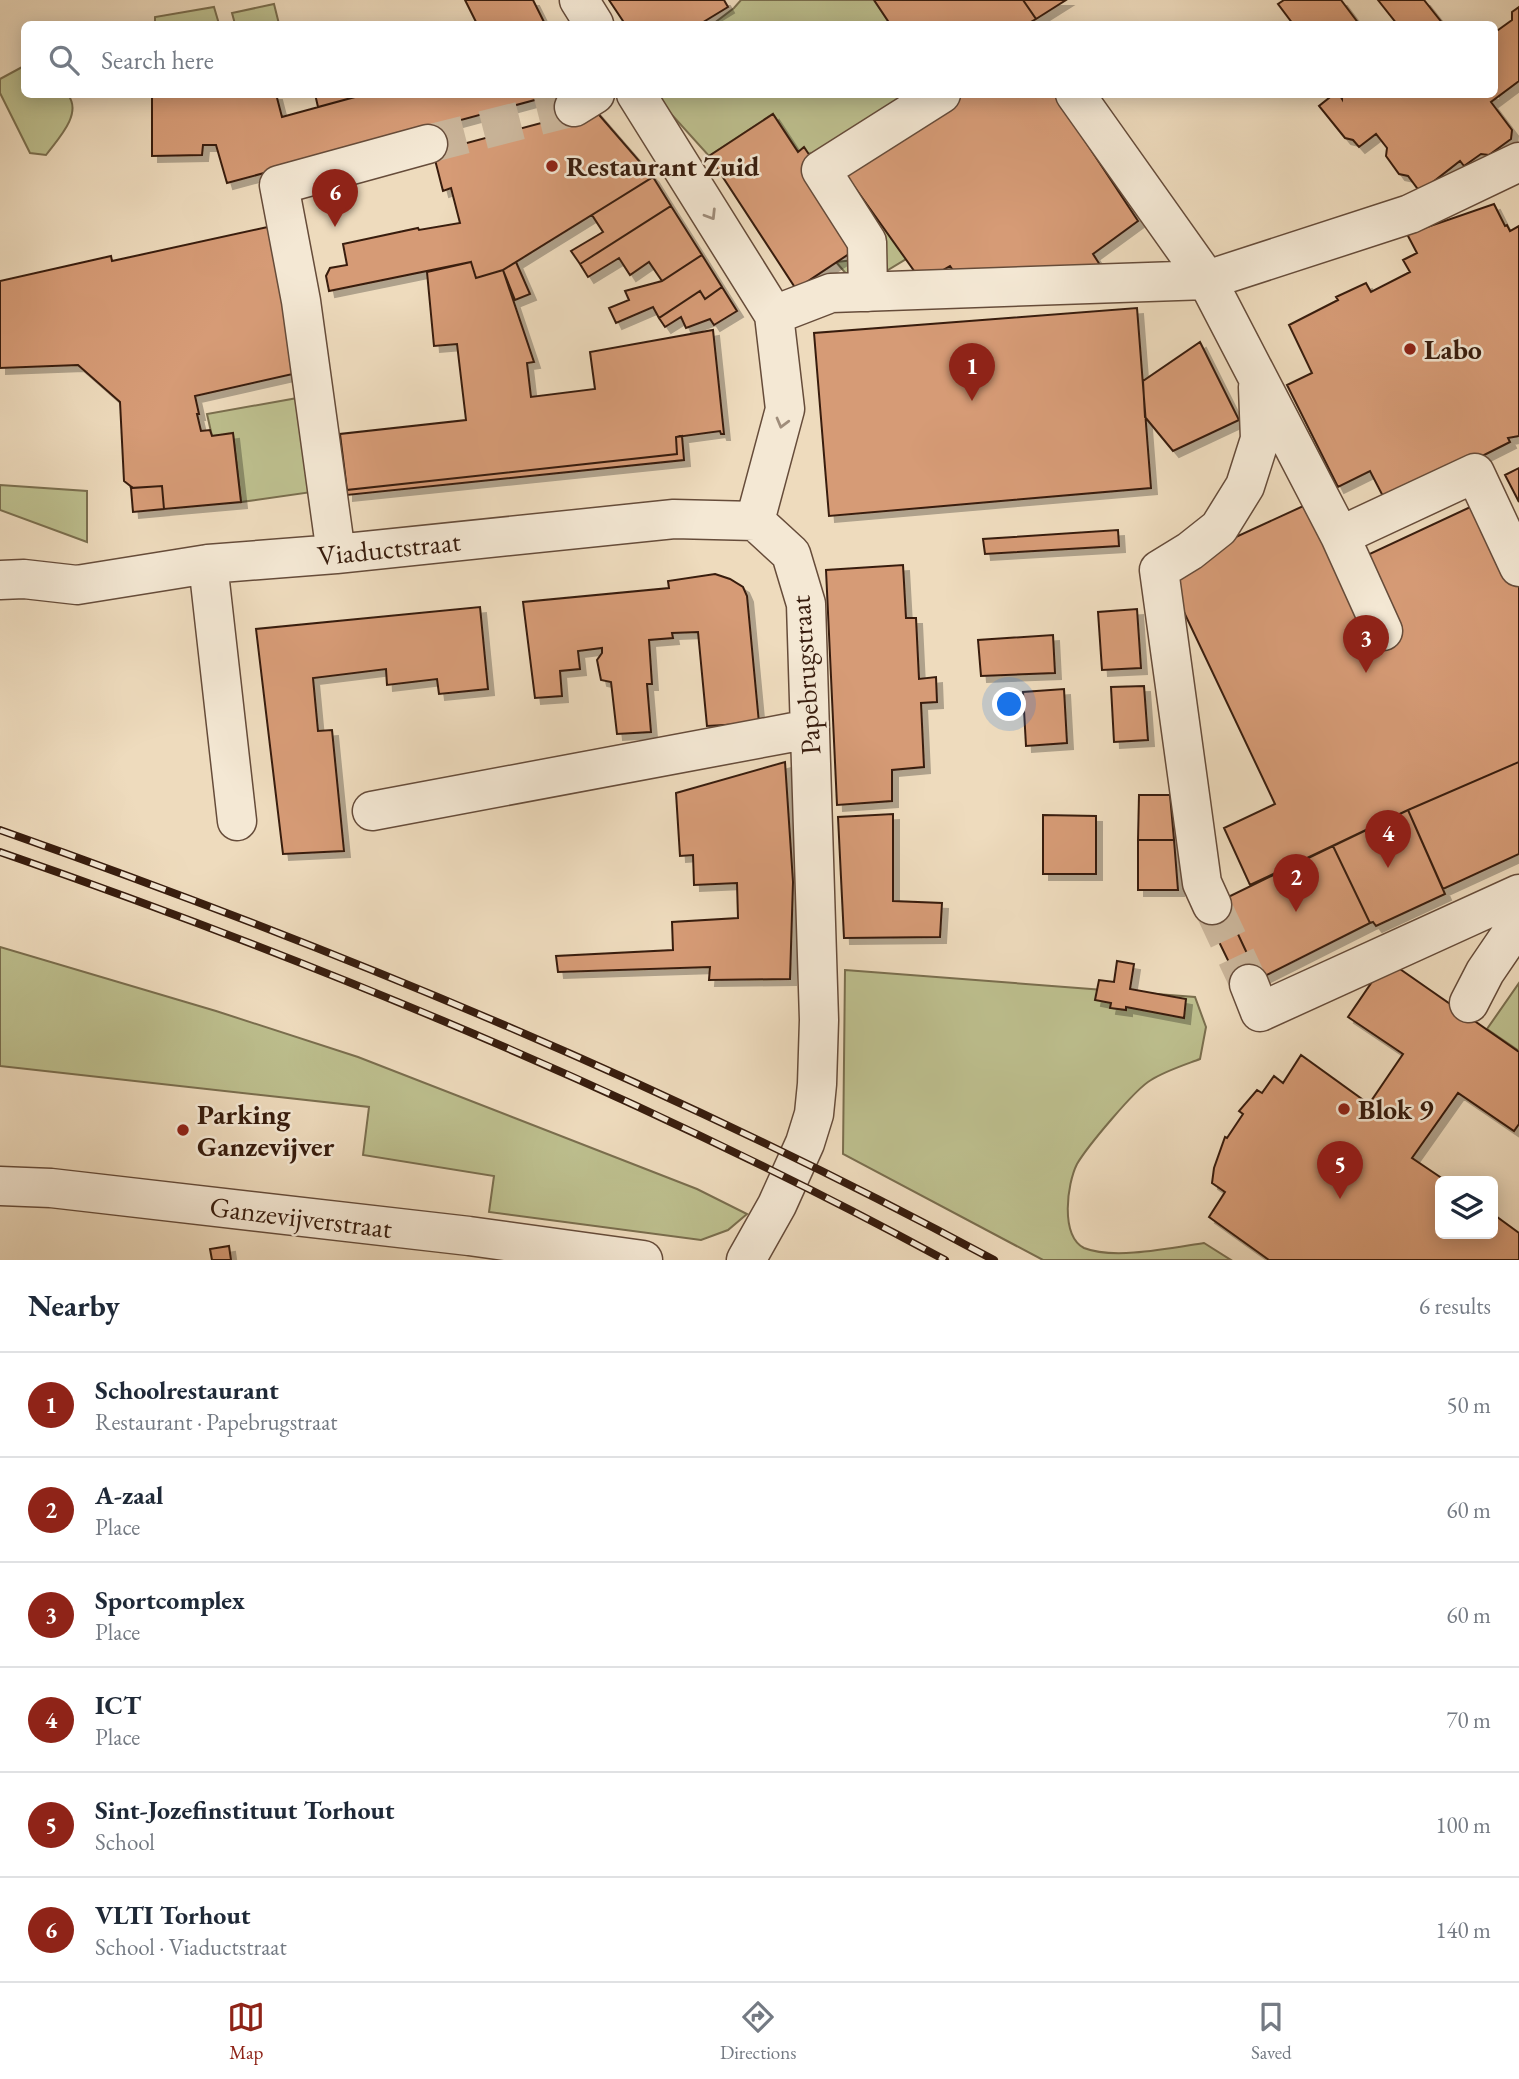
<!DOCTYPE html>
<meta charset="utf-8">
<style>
body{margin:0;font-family:"EB Garamond",serif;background:#f2f2f3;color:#1f2937}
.controls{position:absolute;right:21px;bottom:21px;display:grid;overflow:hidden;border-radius:10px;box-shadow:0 4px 18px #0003}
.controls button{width:63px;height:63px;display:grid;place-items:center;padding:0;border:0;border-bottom:2px solid #e0e1e3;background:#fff;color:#1f2937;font:35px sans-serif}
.you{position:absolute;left:1010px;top:705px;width:24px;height:24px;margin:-18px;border:5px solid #fff;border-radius:50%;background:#1a73e8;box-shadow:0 0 0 10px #1a73e833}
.badge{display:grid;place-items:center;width:46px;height:46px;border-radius:50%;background:#8f2418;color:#fff;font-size:23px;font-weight:700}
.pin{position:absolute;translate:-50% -58px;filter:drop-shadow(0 2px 4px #0008)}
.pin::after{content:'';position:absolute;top:37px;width:24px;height:21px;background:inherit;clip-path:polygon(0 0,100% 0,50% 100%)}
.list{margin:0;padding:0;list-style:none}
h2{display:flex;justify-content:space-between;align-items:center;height:91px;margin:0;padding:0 28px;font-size:30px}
h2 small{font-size:23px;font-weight:400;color:#747a83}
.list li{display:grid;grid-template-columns:46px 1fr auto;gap:21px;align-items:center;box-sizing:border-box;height:105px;padding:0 28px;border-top:2px solid #e0e1e3}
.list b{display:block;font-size:26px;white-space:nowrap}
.list p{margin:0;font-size:23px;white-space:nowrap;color:#747a83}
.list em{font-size:23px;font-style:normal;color:#747a83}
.icon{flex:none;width:38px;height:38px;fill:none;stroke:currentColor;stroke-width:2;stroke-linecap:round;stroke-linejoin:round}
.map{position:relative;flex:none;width:1519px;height:1260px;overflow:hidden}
.search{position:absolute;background:#fff;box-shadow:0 4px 18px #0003;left:21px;right:21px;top:21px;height:77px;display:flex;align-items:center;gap:18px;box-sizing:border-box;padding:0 24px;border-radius:10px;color:#747a83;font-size:26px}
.sheet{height:721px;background:#fff}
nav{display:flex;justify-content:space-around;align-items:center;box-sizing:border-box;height:98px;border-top:2px solid #e0e1e3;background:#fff;font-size:19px;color:#747a83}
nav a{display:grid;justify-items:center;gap:4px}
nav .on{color:#8f2418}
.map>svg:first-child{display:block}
.green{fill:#bdbf8e;stroke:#7a6e4e;stroke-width:2}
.building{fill:#d69b76;stroke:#381d0e;stroke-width:2;filter:url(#shadow)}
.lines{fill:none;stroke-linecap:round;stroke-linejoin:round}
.minor-tunnel{stroke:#cab59a;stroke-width:38;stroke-dasharray:38 19;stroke-linecap:butt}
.minor-casing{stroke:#664c3a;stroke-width:41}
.minor{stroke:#f4e8d4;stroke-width:38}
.rail-casing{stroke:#381d0e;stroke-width:8}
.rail{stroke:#f4e8d4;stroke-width:5;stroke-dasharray:16;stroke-linecap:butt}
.oneway{stroke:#9f8d7b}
.poi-dot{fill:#8f2418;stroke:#f4e8d4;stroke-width:2.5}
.labels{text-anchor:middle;stroke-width:5;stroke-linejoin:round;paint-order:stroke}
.poi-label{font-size:28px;font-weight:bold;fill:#381d0e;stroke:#f4e8d4;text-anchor:start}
.street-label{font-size:28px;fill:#381d0e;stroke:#f4e8d4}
</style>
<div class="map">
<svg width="1519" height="1260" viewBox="0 0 1519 1260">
<defs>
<filter id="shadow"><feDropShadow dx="6" dy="6" stdDeviation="0" flood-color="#0004"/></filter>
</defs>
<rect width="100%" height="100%" fill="#eedbbd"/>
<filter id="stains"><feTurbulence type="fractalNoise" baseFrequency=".00286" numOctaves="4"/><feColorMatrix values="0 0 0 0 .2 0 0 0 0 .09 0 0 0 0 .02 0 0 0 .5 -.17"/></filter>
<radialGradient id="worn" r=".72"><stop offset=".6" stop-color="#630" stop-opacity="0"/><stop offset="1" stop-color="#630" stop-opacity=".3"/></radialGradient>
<!-- green -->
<path class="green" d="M 741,0 L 874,0 L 890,24 L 713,24 L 734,8 Z
M 274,4 L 279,24 L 235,24 L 232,13 Z
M 214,7 L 219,24 L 155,24 L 155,17 Z
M 24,66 L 24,94 L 68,95 C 83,114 57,140 46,155 L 30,153 L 0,93 L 0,79 Z
M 654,95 L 939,95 L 906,259 L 883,273 L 848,276 L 836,262 L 854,260 L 861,246 L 773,114 L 709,156 Z
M 303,397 L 312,492 L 241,502 L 233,434 L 212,436 L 207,414 Z
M 0,485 L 87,491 L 87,542 L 0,510 Z
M 0,947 L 216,1011 L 358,1057 L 697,1189 L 747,1214 L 728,1230 L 701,1240 L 489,1212 L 494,1176 L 363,1155 L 369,1107 L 0,1066 Z
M 845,970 L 1195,997 L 1206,1027 L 1200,1059 C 1184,1065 1165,1071 1151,1080 C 1135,1089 1087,1147 1077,1164 C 1067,1184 1060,1235 1084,1248 C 1114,1260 1171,1248 1204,1243 L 1231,1260 L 1043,1260 L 843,1154 Z
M 1519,983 L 1519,1051 L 1487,1029 Z"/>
<!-- building -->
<path class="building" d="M 465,0 L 533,0 L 545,24 L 477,24 Z
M 609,0 L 724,0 L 728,7 L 700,24 L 625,24 Z
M 874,0 L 1023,0 L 1036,19 L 1027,24 L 890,24 Z
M 1023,0 L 1066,0 L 1036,19 Z
M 1284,0 L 1341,0 L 1359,24 L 1293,24 L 1278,4 Z
M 1378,0 L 1424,0 L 1443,24 L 1397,24 Z
M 1519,7 L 1519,81 L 1491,102 L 1512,130 L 1511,139 L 1489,155 L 1481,154 L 1464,166 L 1460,161 L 1420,192 L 1408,176 L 1399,174 L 1386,156 L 1387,148 L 1376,134 L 1359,147 L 1353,140 L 1345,138 L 1319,106 L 1334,94 L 1339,94 L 1342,99 L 1342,94 L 1494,94 L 1494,33 L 1512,20 L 1512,12 Z
M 152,94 L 276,94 L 282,117 L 366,94 L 557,94 L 227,183 L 216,145 L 203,145 L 202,155 L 152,156 Z
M 315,94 L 366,94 L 318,107 Z
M 953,94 L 1054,94 L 1138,221 L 1093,254 L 1102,268 L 957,276 L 950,266 L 922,282 L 841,168 Z
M 594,109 L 653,177 L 503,270 L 476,278 L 471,262 L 329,291 L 326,276 L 330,268 L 347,265 L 343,244 L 418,228 L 419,230 L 460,223 L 451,188 L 443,191 L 433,152 Z
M 773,114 L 798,152 L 804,147 L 822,174 L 861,246 L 796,289 L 709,156 Z
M 653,177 L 671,206 L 580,264 L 571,251 L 603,232 L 592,215 Z
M 1494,204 L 1505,226 L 1507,225 L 1510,231 L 1519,226 L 1519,436 L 1508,438 L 1510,442 L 1387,504 L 1370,471 L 1338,487 L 1287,385 L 1312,373 L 1289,325 L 1338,300 L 1336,297 L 1366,283 L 1371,292 L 1410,272 L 1403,260 L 1417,253 L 1407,234 Z
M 671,206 L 702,255 L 662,281 L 649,262 L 630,275 L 619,258 L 588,277 L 580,264 Z
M 277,225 L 306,371 L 195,396 L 199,414 L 197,414 L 201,431 L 210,430 L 212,436 L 233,433 L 241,502 L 164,509 L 162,486 L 133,488 L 124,481 L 120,402 L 78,365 L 0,368 L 0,281 L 111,256 L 112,261 Z
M 702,255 L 722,287 L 705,299 L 700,291 L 659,318 L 653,307 L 616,323 L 609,308 L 629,300 L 625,291 L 662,281 Z
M 471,262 L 476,278 L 503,270 L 534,362 L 527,363 L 531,397 L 595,389 L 590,352 L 713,330 L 724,434 L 721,434 L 720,431 L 676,437 L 677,454 L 347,490 L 340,434 L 466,420 L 457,344 L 434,346 L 427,272 Z
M 516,262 L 530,294 L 515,300 L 503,270 Z
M 722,287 L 737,311 L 714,325 L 710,319 L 686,328 L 681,317 L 665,327 L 659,318 L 700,291 L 705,299 Z
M 1137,308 L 1151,488 L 829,516 L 814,333 Z
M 1200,342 L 1239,420 L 1173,451 L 1145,417 L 1143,381 Z
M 682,436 L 684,460 L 347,495 L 347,490 L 677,454 L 676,437 Z
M 1519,468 L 1519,502 L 1505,475 Z
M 162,486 L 164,509 L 133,512 L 131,488 Z
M 1312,502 L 1342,567 L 1481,502 L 1519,585 L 1519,762 L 1408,810 L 1250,885 L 1224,828 L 1275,804 L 1164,570 Z
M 1118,530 L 1119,546 L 985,554 L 983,539 Z
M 903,565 L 906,618 L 916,618 L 919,679 L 936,677 L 937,702 L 921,703 L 924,767 L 892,770 L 892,801 L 837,805 L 826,570 Z
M 715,574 L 730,579 L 743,587 L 747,596 L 759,723 L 707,726 L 698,632 L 672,633 L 673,638 L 649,640 L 652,684 L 647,684 L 651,732 L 617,734 L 611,682 L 601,680 L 597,660 L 602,653 L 602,648 L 578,651 L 580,669 L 560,671 L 562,696 L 535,698 L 523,602 L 669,588 L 668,581 Z
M 480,607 L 488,689 L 439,694 L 437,679 L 387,685 L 386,669 L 313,678 L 318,731 L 332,730 L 344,851 L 283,854 L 256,629 Z
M 1137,609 L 1141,668 L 1102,670 L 1098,612 Z
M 1053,635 L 1055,673 L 981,676 L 978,640 Z
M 1144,686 L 1148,740 L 1114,742 L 1111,687 Z
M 1064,689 L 1067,743 L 1026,746 L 1023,692 Z
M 785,762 L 793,882 L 790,979 L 709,980 L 710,967 L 558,972 L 556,956 L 673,950 L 672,922 L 738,918 L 737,883 L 694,885 L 693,855 L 680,856 L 676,793 Z
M 1519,762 L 1519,854 L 1443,889 L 1408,810 Z
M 1139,795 L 1170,795 L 1174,840 L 1138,840 Z
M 1408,810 L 1445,894 L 1376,926 L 1373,922 L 1370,923 L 1333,846 Z
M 893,814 L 893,901 L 942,903 L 940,937 L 844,938 L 838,817 Z
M 1043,815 L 1096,816 L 1096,874 L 1043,874 Z
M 1138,840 L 1174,840 L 1178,890 L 1138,890 Z
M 1333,846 L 1370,923 L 1259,979 L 1222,900 Z
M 1222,900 L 1259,979 L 1241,987 L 1203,909 Z
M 1387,960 L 1519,1052 L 1519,1124 L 1514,1131 L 1458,1093 L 1412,1158 L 1446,1181 L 1440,1181 L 1440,1234 L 1493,1234 L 1493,1214 L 1519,1233 L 1519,1260 L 1269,1260 L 1209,1217 L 1225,1192 L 1212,1183 L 1214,1168 L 1225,1137 L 1227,1138 L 1243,1114 L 1239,1111 L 1257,1090 L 1262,1093 L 1274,1076 L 1283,1083 L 1301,1055 L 1369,1104 L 1403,1054 L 1348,1017 Z
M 1117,961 L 1134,964 L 1130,989 L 1186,999 L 1184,1018 L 1126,1007 L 1126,1010 L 1110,1008 L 1111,1003 L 1095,1000 L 1099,980 L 1114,982 Z
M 229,1246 L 231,1260 L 212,1260 L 210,1249 Z"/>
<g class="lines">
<!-- minor-tunnel -->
<path class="minor-tunnel" d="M 428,144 L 574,107
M 1212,905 L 1249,984"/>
<!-- minor casing -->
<g class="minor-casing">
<path id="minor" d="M 579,0 L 594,24
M 636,94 L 774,315 L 785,409 L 755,521
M 1075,94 L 1207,280 L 1410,214 L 1519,162
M 574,107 L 595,94
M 868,292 L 867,242 L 821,170 L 941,94
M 774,315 L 831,293 L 1207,280 L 1340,536 L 1475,473 L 1519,567
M 1340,536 L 1383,631
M 336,554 L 301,301 L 279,185 L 428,144
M 208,564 L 237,821
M 0,580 L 24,579 L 77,585 L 208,564 L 336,554 L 674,519 L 755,521
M 372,811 L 810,729
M 1212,905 L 1202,883 L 1159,570 L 1190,551 L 1219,528 L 1245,486 L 1260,439 L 1258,387
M 1249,984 L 1260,1012 L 1519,894
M 1469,1003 L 1485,972 L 1519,922
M 0,1186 L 51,1188 L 469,1236 L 643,1260
M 746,1260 L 777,1205 L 805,1143 L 814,1114 L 817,1084 L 819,1020 L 806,604 L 791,554 L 755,521"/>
</g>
<!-- minor -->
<use href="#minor" class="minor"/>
<!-- rail casing -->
<g class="rail-casing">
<path id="rail" d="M 0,830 C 341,950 675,1088 994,1260
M 0,852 C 324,964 644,1097 945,1260"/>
</g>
<!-- rail -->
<use href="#rail" class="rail"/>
</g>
<!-- one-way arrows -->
<defs><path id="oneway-chevron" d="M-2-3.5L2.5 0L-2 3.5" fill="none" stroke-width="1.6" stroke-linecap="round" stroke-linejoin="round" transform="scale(1.75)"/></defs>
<g class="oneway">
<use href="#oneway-chevron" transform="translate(711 215) rotate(58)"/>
<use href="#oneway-chevron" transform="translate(782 423) rotate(105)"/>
</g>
<!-- markers -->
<g class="poi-dot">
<circle cx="552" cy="166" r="7"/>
<circle cx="1410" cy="349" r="7"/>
<circle cx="1344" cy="1109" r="7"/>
<circle cx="183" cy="1130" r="7"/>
</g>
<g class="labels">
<!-- poi labels -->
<g class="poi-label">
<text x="566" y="176">Restaurant Zuid</text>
<text x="1424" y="359">Labo</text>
<text x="1358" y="1119">Blok 9</text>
<text x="197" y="1124">Parking<tspan x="197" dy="32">Ganzevijver</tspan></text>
</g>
<!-- street labels -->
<g class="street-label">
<text transform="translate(389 548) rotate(-6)" y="10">Viaductstraat</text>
<text transform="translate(805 675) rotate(-94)" y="10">Papebrugstraat</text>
<text transform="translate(301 1217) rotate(7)" y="10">Ganzevijverstraat</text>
</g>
</g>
<rect width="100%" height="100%" filter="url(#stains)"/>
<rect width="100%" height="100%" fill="url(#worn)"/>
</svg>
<div class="controls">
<button><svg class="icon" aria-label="layers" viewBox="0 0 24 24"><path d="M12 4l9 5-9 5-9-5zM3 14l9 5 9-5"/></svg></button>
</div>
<div class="you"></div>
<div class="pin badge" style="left:972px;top:401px">1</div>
<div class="pin badge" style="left:1296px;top:912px">2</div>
<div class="pin badge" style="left:1366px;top:673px">3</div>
<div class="pin badge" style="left:1388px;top:868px">4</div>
<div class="pin badge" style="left:1340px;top:1199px">5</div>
<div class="pin badge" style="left:335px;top:227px">6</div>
<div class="search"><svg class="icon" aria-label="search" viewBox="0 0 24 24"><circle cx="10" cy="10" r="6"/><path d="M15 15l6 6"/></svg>Search here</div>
</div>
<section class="sheet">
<h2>Nearby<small>6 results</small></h2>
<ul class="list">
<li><span class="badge">1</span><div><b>Schoolrestaurant</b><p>Restaurant · Papebrugstraat</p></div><em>50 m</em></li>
<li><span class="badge">2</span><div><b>A-zaal</b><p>Place</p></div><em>60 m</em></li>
<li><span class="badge">3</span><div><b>Sportcomplex</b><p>Place</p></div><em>60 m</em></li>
<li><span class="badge">4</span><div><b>ICT</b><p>Place</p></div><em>70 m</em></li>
<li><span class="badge">5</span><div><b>Sint-Jozefinstituut Torhout</b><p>School</p></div><em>100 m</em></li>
<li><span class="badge">6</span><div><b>VLTI Torhout</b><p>School · Viaductstraat</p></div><em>140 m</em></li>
</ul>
</section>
<nav>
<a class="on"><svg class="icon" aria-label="map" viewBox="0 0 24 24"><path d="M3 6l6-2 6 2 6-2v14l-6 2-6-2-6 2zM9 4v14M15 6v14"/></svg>Map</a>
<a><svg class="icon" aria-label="directions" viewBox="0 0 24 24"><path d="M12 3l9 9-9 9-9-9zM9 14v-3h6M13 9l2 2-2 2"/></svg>Directions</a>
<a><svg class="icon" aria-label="saved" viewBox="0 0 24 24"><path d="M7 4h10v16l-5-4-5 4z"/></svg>Saved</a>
</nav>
